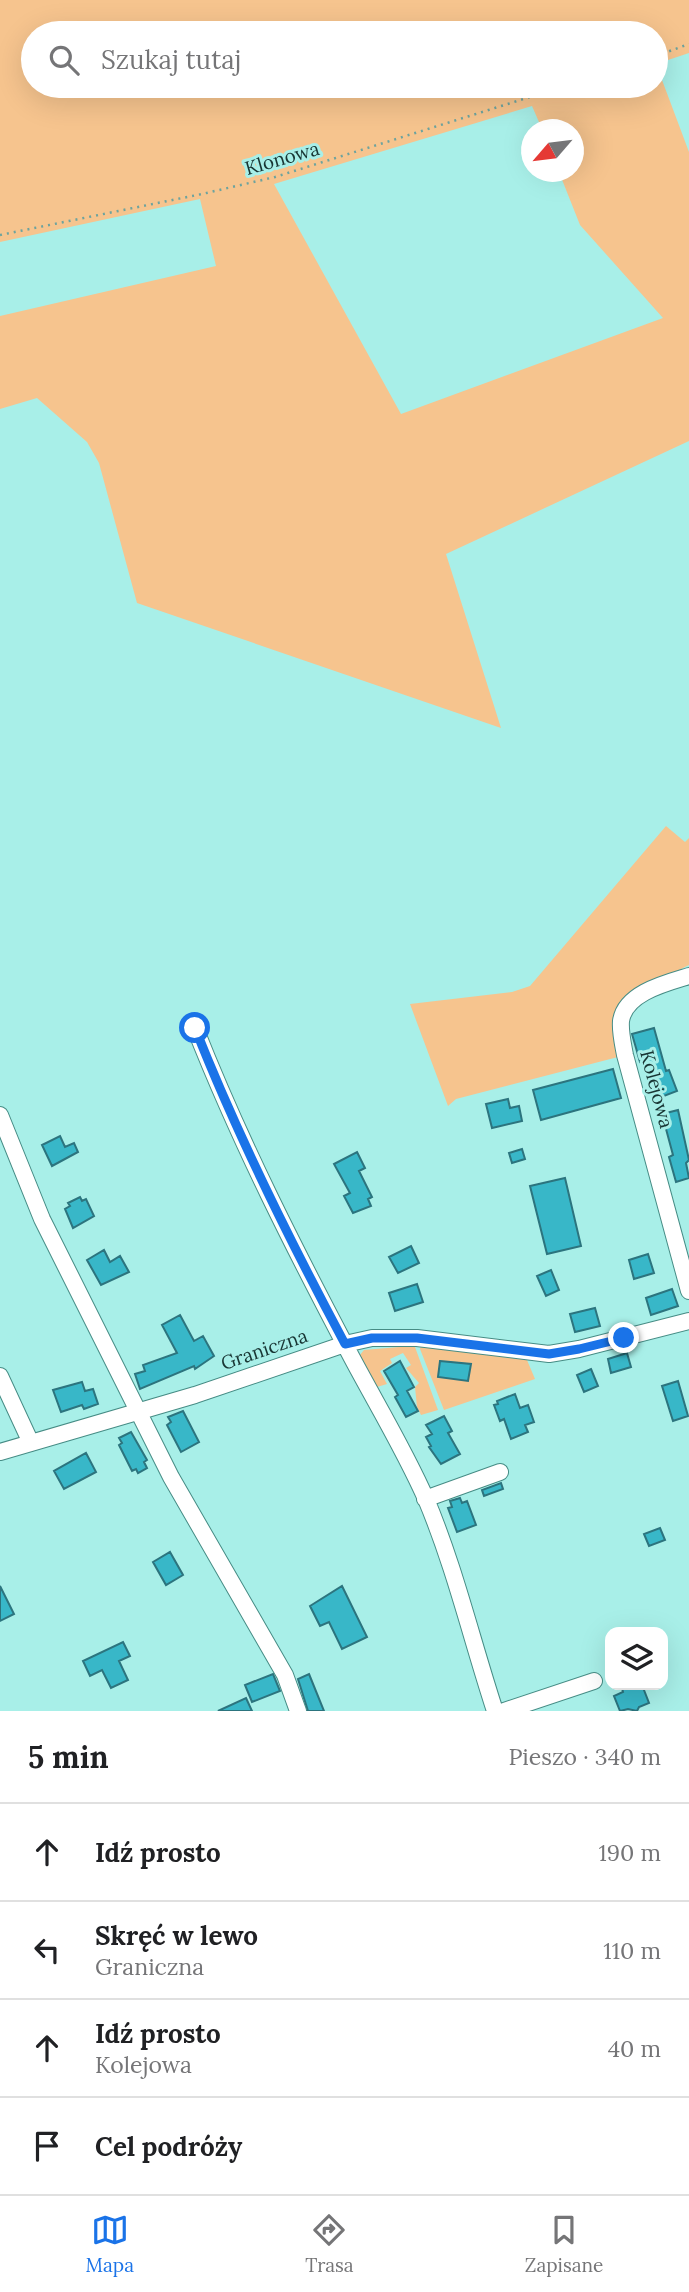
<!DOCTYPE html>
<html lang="pl">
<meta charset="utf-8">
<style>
body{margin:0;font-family:Lora,serif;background:#f2f2f2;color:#202124}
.controls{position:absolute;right:21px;bottom:21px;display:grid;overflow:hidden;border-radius:14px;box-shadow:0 7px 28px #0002}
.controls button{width:63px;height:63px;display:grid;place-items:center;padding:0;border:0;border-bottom:2px solid #e0e0e0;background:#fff;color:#202124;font:35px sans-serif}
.compass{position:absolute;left:521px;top:119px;width:63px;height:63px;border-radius:50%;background:#fff;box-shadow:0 7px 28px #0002;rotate:242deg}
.stop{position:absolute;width:21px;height:21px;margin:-16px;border:5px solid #1a73e8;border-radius:50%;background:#fff}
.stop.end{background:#1a73e8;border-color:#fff;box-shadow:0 2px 7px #0008}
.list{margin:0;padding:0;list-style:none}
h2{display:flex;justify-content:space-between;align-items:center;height:91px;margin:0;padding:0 28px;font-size:30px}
h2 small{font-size:23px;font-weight:400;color:#757577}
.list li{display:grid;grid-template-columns:46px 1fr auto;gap:21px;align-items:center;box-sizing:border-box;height:98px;padding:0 28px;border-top:2px solid #e0e0e0}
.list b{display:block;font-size:26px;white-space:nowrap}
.list p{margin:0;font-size:23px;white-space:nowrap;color:#757577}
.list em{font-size:23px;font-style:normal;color:#757577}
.icon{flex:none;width:38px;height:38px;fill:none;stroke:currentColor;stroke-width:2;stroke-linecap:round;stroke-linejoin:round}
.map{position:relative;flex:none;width:689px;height:1711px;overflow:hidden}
.search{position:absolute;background:#fff;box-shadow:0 7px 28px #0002;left:21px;right:21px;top:21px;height:77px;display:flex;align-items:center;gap:18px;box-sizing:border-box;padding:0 24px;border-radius:38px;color:#757577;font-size:26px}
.sheet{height:483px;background:#fff}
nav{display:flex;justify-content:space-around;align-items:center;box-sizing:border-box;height:98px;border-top:2px solid #e0e0e0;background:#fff;font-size:19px;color:#757577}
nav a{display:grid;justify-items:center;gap:4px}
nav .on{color:#1a73e8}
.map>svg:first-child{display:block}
.green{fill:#f6c48e;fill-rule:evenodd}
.building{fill:#38b7c8;stroke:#2c747e;stroke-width:2}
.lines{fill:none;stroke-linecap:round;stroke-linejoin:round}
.minor-casing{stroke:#468c85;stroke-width:18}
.path{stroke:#6da39e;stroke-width:2.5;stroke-dasharray:2 5;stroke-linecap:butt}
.minor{stroke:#fff;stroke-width:16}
.route{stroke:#1a73e8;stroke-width:9}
.labels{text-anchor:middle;stroke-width:6;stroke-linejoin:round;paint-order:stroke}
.street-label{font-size:19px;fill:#183533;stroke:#a8efe8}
</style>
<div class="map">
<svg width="689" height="1711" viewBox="0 0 689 1711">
<rect width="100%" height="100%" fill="#a8efe8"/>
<!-- green -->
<path class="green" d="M 0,0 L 689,0 L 689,53 L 656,64 L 689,152 L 689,441 L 446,554 L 501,728 L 137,603 L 99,463 L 87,442 L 37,398 L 0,409 L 0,316 L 216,266 L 200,199 L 0,242 ZM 33,33 L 656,33 L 656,86 L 33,86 ZM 532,106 L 542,129 L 574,130 L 574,172 L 559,172 L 580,225 L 663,318 L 401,414 L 274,184 Z
M 666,826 L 685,842 L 689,838 L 689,965 L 649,985 L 615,1017 L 612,1025 L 618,1057 L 456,1099 L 448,1106 L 410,1004 L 512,992 L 530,986 Z
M 421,1345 L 527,1360 L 535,1379 L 444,1410 L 420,1349 Z
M 399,1347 L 415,1347 L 438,1410 L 421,1415 L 417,1407 L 415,1387 L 419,1383 L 406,1368 L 411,1365 L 403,1353 L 390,1359 L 392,1363 L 380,1371 L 387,1384 L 377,1387 L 359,1356 L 364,1350 Z"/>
<!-- building -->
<path class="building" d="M 654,1028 L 666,1071 L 669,1070 L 677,1091 L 656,1099 L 643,1061 L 640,1062 L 632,1034 Z
M 613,1069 L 621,1098 L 541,1120 L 533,1090 Z
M 508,1099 L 510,1108 L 519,1106 L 522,1121 L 492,1128 L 486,1104 Z
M 678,1110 L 689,1160 L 686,1163 L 689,1178 L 676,1182 L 669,1157 L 673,1155 L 662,1114 Z
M 60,1136 L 65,1147 L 74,1143 L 78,1152 L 52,1166 L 42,1145 Z
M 522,1149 L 525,1159 L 512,1163 L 509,1153 Z
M 357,1152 L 365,1168 L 359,1171 L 372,1197 L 368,1199 L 371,1206 L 353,1213 L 344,1196 L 350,1193 L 334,1164 Z
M 565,1178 L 581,1246 L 547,1254 L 530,1186 Z
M 80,1197 L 82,1201 L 86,1199 L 94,1216 L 73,1228 L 65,1209 L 70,1206 L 68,1203 Z
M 411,1246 L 419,1263 L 398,1273 L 389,1257 Z
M 104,1250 L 110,1262 L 120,1256 L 129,1272 L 101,1285 L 87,1260 Z
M 648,1254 L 654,1273 L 634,1279 L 629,1260 Z
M 551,1270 L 559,1290 L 546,1296 L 537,1276 Z
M 417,1284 L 423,1302 L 395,1311 L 389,1293 Z
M 672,1289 L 678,1306 L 651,1315 L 646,1298 Z
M 595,1308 L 600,1326 L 575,1332 L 570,1314 Z
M 180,1315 L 194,1341 L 203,1336 L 214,1356 L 195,1369 L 194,1366 L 140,1389 L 135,1374 L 145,1371 L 143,1365 L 177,1353 L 162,1325 Z
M 627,1353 L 631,1367 L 611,1373 L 608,1359 Z
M 400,1361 L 414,1387 L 407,1391 L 418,1411 L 406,1417 L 395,1397 L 398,1395 L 384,1371 Z
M 440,1361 L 471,1364 L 468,1381 L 438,1377 Z
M 591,1369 L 598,1386 L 584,1392 L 577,1375 Z
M 678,1381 L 688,1416 L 673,1421 L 662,1386 Z
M 82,1382 L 85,1391 L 93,1389 L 98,1404 L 84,1409 L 82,1405 L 61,1412 L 53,1390 Z
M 515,1394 L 520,1408 L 528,1405 L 534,1422 L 525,1425 L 528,1432 L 511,1439 L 504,1419 L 500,1421 L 494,1405 L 498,1404 L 497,1401 Z
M 183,1411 L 199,1442 L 181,1452 L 167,1425 L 171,1422 L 168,1417 Z
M 444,1416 L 452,1431 L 448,1433 L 460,1454 L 441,1464 L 429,1447 L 431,1446 L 426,1437 L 432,1434 L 426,1425 Z
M 131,1432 L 147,1460 L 144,1462 L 147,1468 L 138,1473 L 136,1469 L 132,1471 L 119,1445 L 122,1443 L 119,1438 Z
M 86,1453 L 96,1472 L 64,1489 L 54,1471 Z
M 501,1483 L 503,1489 L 484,1496 L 482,1490 Z
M 460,1498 L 462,1503 L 467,1501 L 476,1525 L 457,1532 L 448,1508 L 452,1507 L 450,1501 Z
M 660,1528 L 665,1540 L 649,1546 L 644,1534 Z
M 170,1552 L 183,1575 L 166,1585 L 153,1562 Z
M 0,1586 L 14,1614 L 0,1621 Z
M 342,1586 L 367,1637 L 342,1649 L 329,1622 L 320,1626 L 310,1606 Z
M 123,1642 L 130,1656 L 119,1661 L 128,1680 L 111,1688 L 102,1670 L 90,1676 L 83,1661 Z
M 273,1674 L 280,1691 L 252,1702 L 245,1685 Z
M 309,1674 L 324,1711 L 308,1711 L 298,1679 Z
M 631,1685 L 642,1685 L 649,1703 L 639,1707 L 637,1711 L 628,1709 L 620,1711 L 614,1696 L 623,1692 L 622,1688 Z
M 246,1698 L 252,1711 L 218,1711 Z"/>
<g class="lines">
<!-- minor casing -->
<g class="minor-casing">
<path id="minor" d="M 689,976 C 666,983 625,993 621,1021 C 620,1032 623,1044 625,1055 L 689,1291
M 195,1028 C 240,1142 295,1250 352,1358 C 377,1405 405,1451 426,1499 C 455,1568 472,1641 495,1711
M 0,1115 L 42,1219 L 171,1477 L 285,1675 L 298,1711
M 0,1376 L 31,1443
M 0,1452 L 195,1395 L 345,1344 L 372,1338 L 417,1338 L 549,1354 L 579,1349 L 689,1321
M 425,1499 L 500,1472
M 504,1711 L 594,1681"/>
</g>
<!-- path -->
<path class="path" d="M 656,56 L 689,44
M 0,235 L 202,194 L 275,177 L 565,86"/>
<!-- minor -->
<use href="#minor" class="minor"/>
</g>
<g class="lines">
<!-- route -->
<path class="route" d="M 195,1028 C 238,1137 290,1241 345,1344 L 372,1338 L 417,1338 L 549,1354 L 579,1349 L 624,1338"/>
</g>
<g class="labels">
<!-- street labels -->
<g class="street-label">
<text transform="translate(282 158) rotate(-16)" y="7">Klonowa</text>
<text transform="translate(657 1089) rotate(75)" y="7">Kolejowa</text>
<text transform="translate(264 1349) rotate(-19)" y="7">Graniczna</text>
</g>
</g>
</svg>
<div class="controls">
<button><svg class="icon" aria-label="layers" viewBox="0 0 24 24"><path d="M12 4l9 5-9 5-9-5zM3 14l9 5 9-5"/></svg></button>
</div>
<svg class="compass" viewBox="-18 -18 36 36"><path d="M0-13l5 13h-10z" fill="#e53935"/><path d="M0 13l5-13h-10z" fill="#757577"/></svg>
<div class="stop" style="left:195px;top:1028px"></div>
<div class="stop end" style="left:624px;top:1338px"></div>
<div class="search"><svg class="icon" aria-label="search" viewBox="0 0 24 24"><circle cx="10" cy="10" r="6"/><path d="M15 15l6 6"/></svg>Szukaj tutaj</div>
</div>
<section class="sheet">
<h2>5 min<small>Pieszo · 340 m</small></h2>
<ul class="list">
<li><svg class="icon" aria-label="ahead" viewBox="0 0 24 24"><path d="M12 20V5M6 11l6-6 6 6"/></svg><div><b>Idź prosto</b></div><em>190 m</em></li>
<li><svg class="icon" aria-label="left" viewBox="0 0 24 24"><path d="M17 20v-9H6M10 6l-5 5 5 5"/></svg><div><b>Skręć w lewo</b><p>Graniczna</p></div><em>110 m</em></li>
<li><svg class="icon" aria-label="ahead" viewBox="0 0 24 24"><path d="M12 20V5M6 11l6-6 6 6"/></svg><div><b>Idź prosto</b><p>Kolejowa</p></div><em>40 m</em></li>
<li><svg class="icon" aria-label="arrive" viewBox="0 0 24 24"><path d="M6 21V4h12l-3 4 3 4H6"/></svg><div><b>Cel podróży</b></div></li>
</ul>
</section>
<nav>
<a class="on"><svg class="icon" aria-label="map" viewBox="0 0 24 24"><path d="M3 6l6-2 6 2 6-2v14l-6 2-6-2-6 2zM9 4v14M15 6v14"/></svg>Mapa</a>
<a><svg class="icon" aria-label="directions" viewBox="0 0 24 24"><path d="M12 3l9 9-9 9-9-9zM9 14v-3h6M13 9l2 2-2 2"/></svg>Trasa</a>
<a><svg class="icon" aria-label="saved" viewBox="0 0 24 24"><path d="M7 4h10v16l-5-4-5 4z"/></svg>Zapisane</a>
</nav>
